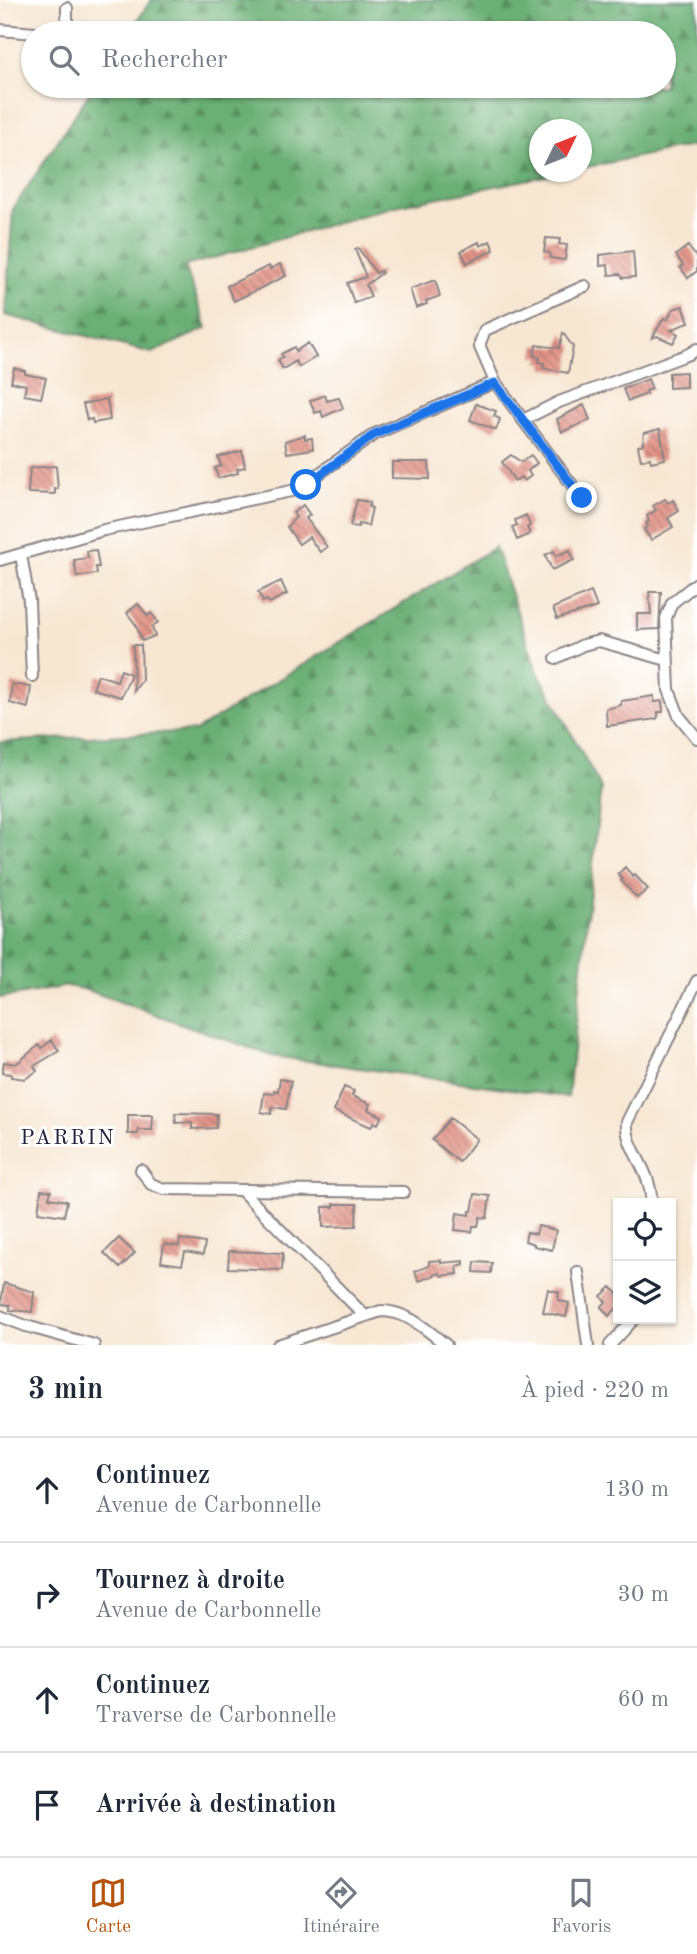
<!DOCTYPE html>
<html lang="fr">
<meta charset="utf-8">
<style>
body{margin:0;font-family:"Old Standard TT",serif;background:#f6f6f7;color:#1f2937}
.controls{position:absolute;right:21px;bottom:21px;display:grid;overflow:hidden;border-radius:0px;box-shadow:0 2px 5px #0004}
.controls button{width:63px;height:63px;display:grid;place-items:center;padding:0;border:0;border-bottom:2px solid #e0e1e3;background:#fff;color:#1f2937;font:35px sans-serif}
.compass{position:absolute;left:529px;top:119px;width:63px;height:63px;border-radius:50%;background:#fff;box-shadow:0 2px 5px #0004;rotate:47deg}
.stop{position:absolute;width:21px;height:21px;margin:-16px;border:5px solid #1a73e8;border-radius:50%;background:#fff}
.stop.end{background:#1a73e8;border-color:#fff;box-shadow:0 2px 7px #0008}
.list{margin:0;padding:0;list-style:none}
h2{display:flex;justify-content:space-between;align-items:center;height:91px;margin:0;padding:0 28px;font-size:30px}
h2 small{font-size:23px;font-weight:400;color:#747a83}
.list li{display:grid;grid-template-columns:46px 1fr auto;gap:21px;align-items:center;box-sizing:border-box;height:105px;padding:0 28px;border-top:2px solid #e0e1e3}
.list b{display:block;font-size:26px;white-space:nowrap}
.list p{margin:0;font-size:23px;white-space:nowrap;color:#747a83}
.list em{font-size:23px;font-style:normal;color:#747a83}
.icon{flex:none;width:38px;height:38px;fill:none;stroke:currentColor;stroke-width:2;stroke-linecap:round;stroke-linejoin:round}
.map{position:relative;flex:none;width:697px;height:1345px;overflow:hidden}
.search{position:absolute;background:#fff;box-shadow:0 2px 5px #0004;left:21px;right:21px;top:21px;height:77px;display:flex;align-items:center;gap:18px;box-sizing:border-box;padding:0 24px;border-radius:38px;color:#747a83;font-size:26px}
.sheet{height:511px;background:#fff}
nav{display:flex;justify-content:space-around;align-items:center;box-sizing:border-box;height:98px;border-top:2px solid #e0e1e3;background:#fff;font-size:19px;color:#747a83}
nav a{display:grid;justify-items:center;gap:4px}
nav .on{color:#b45309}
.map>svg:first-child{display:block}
.forest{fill:url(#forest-firs);stroke:#466858;stroke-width:2}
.building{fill:url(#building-back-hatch)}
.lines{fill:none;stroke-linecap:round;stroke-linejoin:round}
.minor-casing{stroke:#8c8486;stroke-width:14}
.minor{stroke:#fff;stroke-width:10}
.route{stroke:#1a73e8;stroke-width:9}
.labels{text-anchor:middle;stroke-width:6;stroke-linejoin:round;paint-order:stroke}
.neighbourhood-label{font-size:21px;letter-spacing:2px;fill:#22223b;stroke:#fff}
</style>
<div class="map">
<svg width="697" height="1345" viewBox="0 0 697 1345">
<defs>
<pattern id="forest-firs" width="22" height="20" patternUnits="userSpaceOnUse" patternTransform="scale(1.75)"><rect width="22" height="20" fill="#6baf74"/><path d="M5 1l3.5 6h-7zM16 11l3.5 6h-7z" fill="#588e60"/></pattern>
<pattern id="building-back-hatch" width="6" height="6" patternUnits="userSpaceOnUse" patternTransform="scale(1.75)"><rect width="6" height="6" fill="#e29386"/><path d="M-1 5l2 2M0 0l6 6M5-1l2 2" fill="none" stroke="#b7786f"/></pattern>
</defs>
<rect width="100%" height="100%" fill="#fff"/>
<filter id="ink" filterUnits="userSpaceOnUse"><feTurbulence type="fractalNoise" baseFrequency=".0143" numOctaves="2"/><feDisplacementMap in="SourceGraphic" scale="14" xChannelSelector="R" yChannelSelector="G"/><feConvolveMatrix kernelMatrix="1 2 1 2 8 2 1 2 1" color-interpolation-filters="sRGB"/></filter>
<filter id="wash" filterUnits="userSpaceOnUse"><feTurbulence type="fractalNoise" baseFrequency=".00686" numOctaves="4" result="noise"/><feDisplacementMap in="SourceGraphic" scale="28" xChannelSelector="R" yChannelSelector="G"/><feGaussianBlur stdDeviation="1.57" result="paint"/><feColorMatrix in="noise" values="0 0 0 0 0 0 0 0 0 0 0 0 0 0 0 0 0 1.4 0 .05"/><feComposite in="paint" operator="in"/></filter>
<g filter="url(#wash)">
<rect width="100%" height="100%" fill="#f7e6d2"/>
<!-- forest -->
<path class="forest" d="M 151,0 L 697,0 L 697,145 L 582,168 L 582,130 L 540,130 L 540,172 L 565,172 L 395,206 L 185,266 L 207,328 L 152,353 L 5,315 L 13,209 L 94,86 L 664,86 L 664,33 L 129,33 Z
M 495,547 L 537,670 L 601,788 L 568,1097 L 272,1056 L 87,990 L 68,986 L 0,998 L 0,742 L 195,731 Z"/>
<g id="blocks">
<!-- building -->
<path class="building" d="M 546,238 L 560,239 L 559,244 L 567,245 L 565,260 L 550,258 L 550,253 L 544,252 Z
M 490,241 L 494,250 L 467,263 L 461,251 L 479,242 L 480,246 Z
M 688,246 L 697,258 L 697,271 L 688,278 L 680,267 L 683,265 L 676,255 Z
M 358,248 L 376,273 L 381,271 L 382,273 L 366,285 L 371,297 L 354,303 L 347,283 L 366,277 L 355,249 Z
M 633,251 L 635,277 L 623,278 L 620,274 L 609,275 L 608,265 L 600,266 L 600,255 Z
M 280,264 L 286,276 L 234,301 L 227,286 L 269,266 L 270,269 Z
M 435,280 L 440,296 L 426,301 L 427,304 L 416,308 L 410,289 Z
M 683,306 L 689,322 L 671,330 L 678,334 L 673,343 L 657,336 L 652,338 L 664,318 L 667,320 L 673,309 Z
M 563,333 L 573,347 L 568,373 L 543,368 L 544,363 L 539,362 L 540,357 L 534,356 L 536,345 L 559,348 Z
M 308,343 L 316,357 L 299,367 L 296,361 L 283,369 L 278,360 L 283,357 L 281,354 L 294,347 L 296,351 Z
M 14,368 L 25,371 L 25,374 L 46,378 L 41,398 L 24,395 L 26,385 L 11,382 Z
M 686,372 L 686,387 L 669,388 L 669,373 Z
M 648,379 L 652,389 L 646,391 L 647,394 L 628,401 L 623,389 Z
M 325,395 L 327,401 L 339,398 L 343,408 L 323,417 L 321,411 L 315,413 L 310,401 Z
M 107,399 L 110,420 L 93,423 L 92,419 L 87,420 L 83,404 Z
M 476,404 L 496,411 L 494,416 L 500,419 L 496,430 L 470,420 Z
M 584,405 L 590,420 L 562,432 L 557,419 Z
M 660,429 L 665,459 L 651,462 L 650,458 L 641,460 L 638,446 L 643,444 L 644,433 Z
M 305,435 L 305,439 L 312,438 L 313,449 L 287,453 L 285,441 Z
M 242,451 L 245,467 L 237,469 L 238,473 L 218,478 L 215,468 L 221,466 L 218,457 Z
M 511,455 L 521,462 L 531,455 L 537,463 L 528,471 L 531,476 L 524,481 L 521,477 L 515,481 L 502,462 Z
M 392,462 L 429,462 L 430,479 L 392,478 Z
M 56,466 L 58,489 L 55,489 L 55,494 L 28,493 L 30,468 Z
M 665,499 L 668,503 L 673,500 L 679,511 L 668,518 L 673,527 L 651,540 L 644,529 L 648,526 L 646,523 L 649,521 L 647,516 L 656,510 L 653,506 Z
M 357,500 L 370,502 L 369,507 L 372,508 L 368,526 L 359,524 L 358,527 L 350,526 Z
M 303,505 L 310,515 L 306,518 L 327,547 L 320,552 L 309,537 L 299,544 L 287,527 L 296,517 L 293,513 Z
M 526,515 L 530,526 L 527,527 L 530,534 L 517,540 L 512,527 L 517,525 L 515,520 Z
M 96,550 L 99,567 L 96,567 L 97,574 L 77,577 L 74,560 L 88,558 L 87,551 Z
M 570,550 L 574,560 L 552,570 L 545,555 L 554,551 L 556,556 Z
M 281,581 L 287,594 L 269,603 L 267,600 L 263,602 L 258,592 Z
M 591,592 L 597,607 L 557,619 L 553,608 Z
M 649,592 L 661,592 L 659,629 L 637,630 L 637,614 L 651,614 Z
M 138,604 L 148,616 L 151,613 L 158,622 L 152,627 L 155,636 L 142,641 L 136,625 L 127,613 Z
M 133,645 L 141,645 L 142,680 L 134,691 Z
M 121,670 L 131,674 L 121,697 L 93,689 L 98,675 L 117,681 Z
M 12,684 L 31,687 L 28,708 L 10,703 Z
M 654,696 L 654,702 L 662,701 L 663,712 L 658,712 L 658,717 L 656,719 L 607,726 L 606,709 L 621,705 L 621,701 Z
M 625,867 L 633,877 L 635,875 L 648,889 L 637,898 L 621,881 L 623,880 L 618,874 Z
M 52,1040 L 59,1051 L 34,1066 L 37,1071 L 25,1079 L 11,1077 L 11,1074 L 2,1073 L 4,1062 L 16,1064 L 39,1045 L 42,1048 Z
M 280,1079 L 291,1081 L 286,1109 L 272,1107 L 271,1114 L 261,1112 L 264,1093 L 274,1094 L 274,1090 L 278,1091 Z
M 344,1087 L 354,1091 L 352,1096 L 370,1104 L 368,1110 L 382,1116 L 378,1124 L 374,1122 L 371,1127 L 334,1111 Z
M 175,1113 L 217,1114 L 216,1128 L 192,1129 L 192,1122 L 176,1123 Z
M 128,1115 L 153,1115 L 152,1130 L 139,1130 L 138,1134 L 128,1134 Z
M 450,1118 L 477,1139 L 459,1162 L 432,1140 Z
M 41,1190 L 51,1191 L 49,1198 L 67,1201 L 64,1216 L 38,1212 Z
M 475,1194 L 490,1196 L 487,1218 L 480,1217 L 478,1226 L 473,1226 L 472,1232 L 455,1230 L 457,1213 L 469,1215 L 470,1211 L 472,1211 Z
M 334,1204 L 357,1204 L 356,1226 L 323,1227 L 323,1207 L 334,1207 Z
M 538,1226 L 556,1230 L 552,1250 L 534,1246 L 534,1244 L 525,1241 L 527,1232 L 536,1234 Z
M 119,1238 L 135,1253 L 120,1268 L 104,1253 Z
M 180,1239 L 205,1243 L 203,1255 L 185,1252 L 182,1265 L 161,1262 L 164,1244 L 179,1246 Z
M 229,1251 L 283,1253 L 282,1270 L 228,1268 Z
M 441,1260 L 441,1263 L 464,1261 L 464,1264 L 457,1266 L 458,1274 L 441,1276 L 440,1273 L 419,1281 L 415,1271 L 429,1266 L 429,1261 Z
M 475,1262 L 492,1263 L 491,1273 L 474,1272 Z
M 4,1283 L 34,1292 L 32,1312 L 10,1310 L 10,1305 L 1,1304 Z
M 611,1287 L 618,1294 L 618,1307 L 609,1316 L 601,1307 L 606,1302 L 601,1296 Z
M 548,1289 L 559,1292 L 558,1300 L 569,1303 L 566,1317 L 543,1312 Z"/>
</g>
</g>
<g filter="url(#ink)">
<use href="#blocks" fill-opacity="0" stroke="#8c8486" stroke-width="2"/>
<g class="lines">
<!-- minor casing -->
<g class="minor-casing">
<path id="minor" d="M 0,30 L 35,33
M 59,33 L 67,23 L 67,8
M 495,382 L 480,347 L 480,343 L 485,330 L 585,286
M 523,420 L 582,498
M 21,555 L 29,601 L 32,676
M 0,560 L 104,530 L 296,490 L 375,434 L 495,382 L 523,420 L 559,402 L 689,354 L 697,349
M 697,583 L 672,603 L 666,618 L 669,690 L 679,716 L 697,738
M 556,658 L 583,645 L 599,641 L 667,660
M 141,1170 L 151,1184 L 164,1189 L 404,1192
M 243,1192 L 365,1316
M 651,1203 C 653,1171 624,1147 627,1122 L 697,981
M 578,1272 L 588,1345
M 0,1316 L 26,1326 L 94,1345
M 278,1345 L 381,1311 C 407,1311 427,1330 446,1345
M 610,1345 L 634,1319"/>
</g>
<!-- minor -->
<use href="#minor" class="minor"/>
</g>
</g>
<g class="lines" filter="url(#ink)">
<!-- route -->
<path class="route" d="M 306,485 L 375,434 L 495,383 L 582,498"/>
</g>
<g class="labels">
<!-- neighbourhood labels -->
<g class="neighbourhood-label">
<text x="68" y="1144">PARRIN</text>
</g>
</g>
</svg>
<div class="controls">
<button><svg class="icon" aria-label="locate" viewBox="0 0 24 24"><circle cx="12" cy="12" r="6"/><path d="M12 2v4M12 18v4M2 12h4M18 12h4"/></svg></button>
<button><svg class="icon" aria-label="layers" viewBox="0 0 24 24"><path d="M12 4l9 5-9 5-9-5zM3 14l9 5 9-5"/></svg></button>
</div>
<svg class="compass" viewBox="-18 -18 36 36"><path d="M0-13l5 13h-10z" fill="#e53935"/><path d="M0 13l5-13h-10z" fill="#747a83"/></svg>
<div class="stop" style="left:306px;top:485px"></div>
<div class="stop end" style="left:582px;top:498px"></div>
<div class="search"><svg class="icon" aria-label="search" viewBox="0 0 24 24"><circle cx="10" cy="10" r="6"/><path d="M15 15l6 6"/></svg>Rechercher</div>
</div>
<section class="sheet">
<h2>3 min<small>À pied · 220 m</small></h2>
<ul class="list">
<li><svg class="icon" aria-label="ahead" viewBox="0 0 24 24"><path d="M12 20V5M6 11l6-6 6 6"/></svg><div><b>Continuez</b><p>Avenue de Carbonnelle</p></div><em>130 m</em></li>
<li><svg class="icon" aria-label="right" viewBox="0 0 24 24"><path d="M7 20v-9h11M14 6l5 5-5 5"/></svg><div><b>Tournez à droite</b><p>Avenue de Carbonnelle</p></div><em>30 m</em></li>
<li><svg class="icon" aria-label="ahead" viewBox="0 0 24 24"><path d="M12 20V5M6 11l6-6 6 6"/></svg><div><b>Continuez</b><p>Traverse de Carbonnelle</p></div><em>60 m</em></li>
<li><svg class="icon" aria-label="arrive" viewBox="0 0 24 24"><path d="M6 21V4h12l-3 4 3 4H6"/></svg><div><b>Arrivée à destination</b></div></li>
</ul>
</section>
<nav>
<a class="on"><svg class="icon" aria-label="map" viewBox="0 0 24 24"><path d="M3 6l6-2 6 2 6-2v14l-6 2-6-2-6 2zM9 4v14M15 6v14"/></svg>Carte</a>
<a><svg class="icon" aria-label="directions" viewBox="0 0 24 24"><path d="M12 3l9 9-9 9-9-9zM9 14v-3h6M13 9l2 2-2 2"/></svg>Itinéraire</a>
<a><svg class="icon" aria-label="saved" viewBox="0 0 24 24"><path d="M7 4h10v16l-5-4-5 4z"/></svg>Favoris</a>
</nav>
